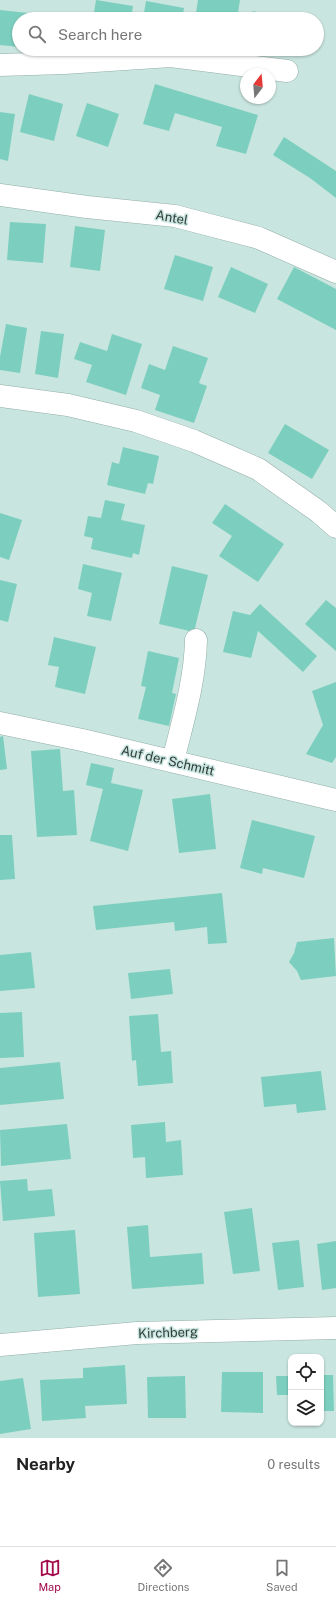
<!DOCTYPE html>
<style>
body{margin:0;font-family:"Public Sans",sans-serif;background:#f6f6f6;color:#222}
.controls{position:absolute;right:12px;bottom:12px;display:grid;overflow:hidden;border-radius:8px;box-shadow:0 1px 3px #0004}
.controls button{width:36px;height:36px;display:grid;place-items:center;padding:0;border:0;border-bottom:1px solid #e0e0e0;background:#fff;color:#222;font:20px sans-serif}
.compass{position:absolute;left:240px;top:68px;width:36px;height:36px;border-radius:50%;background:#fff;box-shadow:0 1px 3px #0004;rotate:16deg}
.list{margin:0;padding:0;list-style:none}
h2{display:flex;justify-content:space-between;align-items:center;height:52px;margin:0;padding:0 16px;font-size:17px}
h2 small{font-size:13px;font-weight:400;color:#767676}
.icon{flex:none;width:22px;height:22px;fill:none;stroke:currentColor;stroke-width:2;stroke-linecap:round;stroke-linejoin:round}
.map{position:relative;flex:none;width:336px;height:1438px;overflow:hidden}
.search{position:absolute;background:#fff;box-shadow:0 1px 3px #0004;left:12px;right:12px;top:12px;height:44px;display:flex;align-items:center;gap:10px;box-sizing:border-box;padding:0 14px;border-radius:22px;color:#767676;font-size:15px}
.sheet{height:108px;background:#fff}
nav{display:flex;justify-content:space-around;align-items:center;box-sizing:border-box;height:56px;border-top:1px solid #e0e0e0;background:#fff;font-size:11px;color:#767676}
nav a{display:grid;justify-items:center;gap:2px}
nav .on{color:#a20a4c}
.map>svg:first-child{display:block}
.building{fill:#7ccfbf}
.lines{fill:none;stroke-linecap:round;stroke-linejoin:round}
.minor-casing{stroke:#93aea7;stroke-width:23}
.minor{stroke:#fff;stroke-width:22}
.labels{text-anchor:middle;stroke-width:3;stroke-linejoin:round;paint-order:stroke}
.street-label{font-size:13px;fill:#323d3a;stroke:#c9e5df}
</style>
<div class="map">
<svg width="336" height="1438" viewBox="0 0 336 1438">
<rect width="100%" height="100%" fill="#c9e5df"/>
<!-- building -->
<path class="building" d="M 96,0 L 133,6 L 131,19 L 93,19 Z
M 198,0 L 240,0 L 237,19 L 195,19 Z
M 146,1 L 184,8 L 182,19 L 143,19 Z
M 0,10 L 28,13 L 28,19 L 19,19 L 19,47 L 0,45 Z
M 253,11 L 283,18 L 283,19 L 251,19 Z
M 65,14 L 83,18 L 83,19 L 64,19 Z
M 155,84 L 258,115 L 246,154 L 216,146 L 222,127 L 175,113 L 169,131 L 143,124 Z
M 29,94 L 63,104 L 54,141 L 20,132 Z
M 87,103 L 119,114 L 108,147 L 76,136 Z
M 0,112 L 15,114 L 8,161 L 0,159 Z
M 284,137 L 336,171 L 336,198 L 310,178 L 273,155 Z
M 10,222 L 46,224 L 43,263 L 7,260 Z
M 75,226 L 105,230 L 100,271 L 70,267 Z
M 175,255 L 213,267 L 203,301 L 164,289 Z
M 231,267 L 268,284 L 255,313 L 218,297 Z
M 294,267 L 336,289 L 336,330 L 277,299 Z
M 6,324 L 27,328 L 20,373 L 0,370 L 0,357 Z
M 41,331 L 64,334 L 58,378 L 35,374 Z
M 112,334 L 142,344 L 126,395 L 86,382 L 92,365 L 74,359 L 80,342 L 107,351 Z
M 173,346 L 208,358 L 199,383 L 207,386 L 194,423 L 155,410 L 160,395 L 141,388 L 149,364 L 165,370 Z
M 285,424 L 329,450 L 312,479 L 268,453 Z
M 123,447 L 159,456 L 153,484 L 148,483 L 145,494 L 107,485 L 112,462 L 119,464 Z
M 105,500 L 125,504 L 121,520 L 145,525 L 139,555 L 133,553 L 132,558 L 91,549 L 93,538 L 84,536 L 88,516 L 101,518 Z
M 225,504 L 284,544 L 258,582 L 219,556 L 232,536 L 212,523 Z
M 0,513 L 22,520 L 9,560 L 0,557 Z
M 83,564 L 122,573 L 111,621 L 87,616 L 92,593 L 78,589 Z
M 172,566 L 208,575 L 194,632 L 159,624 Z
M 0,580 L 17,584 L 8,622 L 0,620 Z
M 326,600 L 336,608 L 336,651 L 305,624 Z
M 260,604 L 317,656 L 303,672 L 258,631 L 251,658 L 223,652 L 233,611 L 250,615 Z
M 54,637 L 96,647 L 85,694 L 55,687 L 59,667 L 48,665 Z
M 148,651 L 179,658 L 172,693 L 176,694 L 169,726 L 138,719 L 146,687 L 141,686 Z
M 336,682 L 336,757 L 332,763 L 306,754 L 323,725 L 312,691 Z
M 3,736 L 7,769 L 0,770 L 0,737 Z
M 60,749 L 63,791 L 74,790 L 77,835 L 37,837 L 31,751 Z
M 91,763 L 114,768 L 111,783 L 143,790 L 128,851 L 90,841 L 103,789 L 86,785 Z
M 210,794 L 216,849 L 179,853 L 172,799 Z
M 252,820 L 315,836 L 304,878 L 263,868 L 262,874 L 240,868 Z
M 0,835 L 12,835 L 15,879 L 0,880 Z
M 222,893 L 227,943 L 208,944 L 207,927 L 175,931 L 174,922 L 96,930 L 93,906 Z
M 334,938 L 336,976 L 301,980 L 297,971 L 289,962 L 294,953 L 297,942 Z
M 31,952 L 35,988 L 0,991 L 0,955 Z
M 170,969 L 173,994 L 131,999 L 128,973 Z
M 22,1012 L 24,1057 L 0,1058 L 0,1013 Z
M 158,1014 L 161,1052 L 171,1051 L 173,1083 L 138,1086 L 136,1060 L 132,1061 L 129,1016 Z
M 60,1062 L 64,1099 L 0,1105 L 0,1068 Z
M 321,1071 L 326,1110 L 297,1113 L 296,1104 L 264,1107 L 261,1077 Z
M 165,1122 L 166,1142 L 181,1140 L 183,1175 L 146,1178 L 145,1157 L 133,1158 L 131,1125 Z
M 67,1124 L 71,1159 L 1,1166 L 0,1130 Z
M 27,1179 L 28,1191 L 52,1189 L 55,1216 L 3,1221 L 0,1181 Z
M 252,1208 L 260,1271 L 233,1274 L 224,1212 Z
M 148,1225 L 150,1257 L 202,1253 L 204,1284 L 132,1289 L 127,1227 Z
M 75,1230 L 80,1294 L 38,1297 L 34,1233 Z
M 299,1240 L 304,1287 L 278,1290 L 272,1243 Z
M 336,1241 L 336,1288 L 322,1290 L 317,1244 Z
M 125,1365 L 127,1404 L 85,1406 L 86,1418 L 42,1421 L 40,1380 L 83,1378 L 83,1368 Z
M 222,1372 L 263,1372 L 263,1413 L 221,1412 Z
M 321,1375 L 333,1375 L 334,1411 L 321,1411 Z
M 185,1376 L 186,1418 L 148,1418 L 147,1377 Z
M 276,1376 L 291,1376 L 291,1395 L 277,1395 Z
M 23,1378 L 31,1429 L 0,1434 L 0,1381 Z"/>
<g class="lines">
<!-- minor casing -->
<g class="minor-casing">
<path id="minor" d="M 0,65 L 64,63 L 171,56 L 287,71
M 0,195 L 87,207 L 175,216 L 259,238 L 336,272
M 0,396 L 68,405 L 136,421 L 194,441 L 258,469 L 319,512 L 336,527
M 0,723 L 82,740 L 336,800
M 173,761 C 183,720 195,682 196,640
M 0,1345 L 137,1333 L 336,1328"/>
</g>
<!-- minor -->
<use href="#minor" class="minor"/>
</g>
<g class="labels">
<!-- street labels -->
<g class="street-label">
<text transform="translate(172 217) rotate(10)" y="5">Antel</text>
<text transform="translate(168 760) rotate(13)" y="5">Auf der Schmitt</text>
<text transform="translate(168 1332) rotate(-2)" y="5">Kirchberg</text>
</g>
</g>
</svg>
<div class="controls">
<button><svg class="icon" aria-label="locate" viewBox="0 0 24 24"><circle cx="12" cy="12" r="6"/><path d="M12 2v4M12 18v4M2 12h4M18 12h4"/></svg></button>
<button><svg class="icon" aria-label="layers" viewBox="0 0 24 24"><path d="M12 4l9 5-9 5-9-5zM3 14l9 5 9-5"/></svg></button>
</div>
<svg class="compass" viewBox="-18 -18 36 36"><path d="M0-13l5 13h-10z" fill="#e53935"/><path d="M0 13l5-13h-10z" fill="#767676"/></svg>
<div class="search"><svg class="icon" aria-label="search" viewBox="0 0 24 24"><circle cx="10" cy="10" r="6"/><path d="M15 15l6 6"/></svg>Search here</div>
</div>
<section class="sheet">
<h2>Nearby<small>0 results</small></h2>
<ul class="list">
</ul>
</section>
<nav>
<a class="on"><svg class="icon" aria-label="map" viewBox="0 0 24 24"><path d="M3 6l6-2 6 2 6-2v14l-6 2-6-2-6 2zM9 4v14M15 6v14"/></svg>Map</a>
<a><svg class="icon" aria-label="directions" viewBox="0 0 24 24"><path d="M12 3l9 9-9 9-9-9zM9 14v-3h6M13 9l2 2-2 2"/></svg>Directions</a>
<a><svg class="icon" aria-label="saved" viewBox="0 0 24 24"><path d="M7 4h10v16l-5-4-5 4z"/></svg>Saved</a>
</nav>
